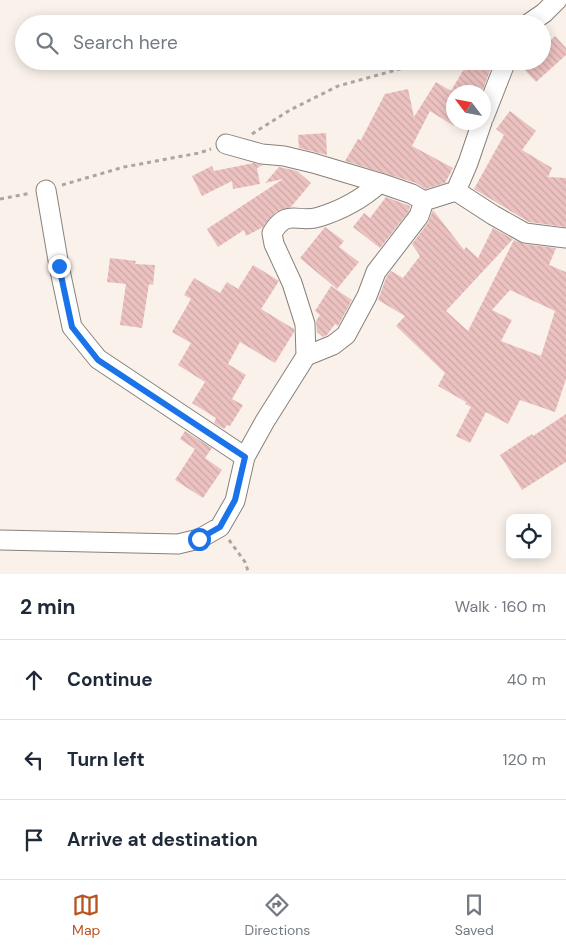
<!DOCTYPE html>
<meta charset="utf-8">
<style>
body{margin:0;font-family:"DM Sans",sans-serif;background:#f6f6f7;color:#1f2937}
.controls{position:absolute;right:15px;bottom:15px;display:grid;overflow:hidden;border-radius:10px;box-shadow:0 2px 12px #0003}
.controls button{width:45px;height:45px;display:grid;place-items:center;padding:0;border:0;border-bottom:1px solid #e0e1e3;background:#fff;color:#1f2937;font:25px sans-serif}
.compass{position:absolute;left:446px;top:85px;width:45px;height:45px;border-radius:50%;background:#fff;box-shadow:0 2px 12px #0003;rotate:302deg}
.stop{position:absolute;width:15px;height:15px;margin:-11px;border:4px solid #1a73e8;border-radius:50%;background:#fff}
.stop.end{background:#1a73e8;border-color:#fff;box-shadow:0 1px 5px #0008}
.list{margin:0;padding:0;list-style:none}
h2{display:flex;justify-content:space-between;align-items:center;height:65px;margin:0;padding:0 20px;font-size:21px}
h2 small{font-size:16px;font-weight:400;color:#747a83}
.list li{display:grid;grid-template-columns:32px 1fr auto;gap:15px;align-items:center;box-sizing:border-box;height:80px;padding:0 20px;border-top:1px solid #e0e1e3}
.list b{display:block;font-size:19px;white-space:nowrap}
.list em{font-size:16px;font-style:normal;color:#747a83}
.icon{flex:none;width:28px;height:28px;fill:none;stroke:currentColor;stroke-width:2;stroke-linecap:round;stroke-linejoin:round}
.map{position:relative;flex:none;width:566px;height:574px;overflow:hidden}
.search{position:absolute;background:#fff;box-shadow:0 2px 12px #0003;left:15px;right:15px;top:15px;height:55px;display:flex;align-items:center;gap:12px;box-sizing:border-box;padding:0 18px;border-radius:28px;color:#747a83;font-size:19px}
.sheet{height:305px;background:#fff}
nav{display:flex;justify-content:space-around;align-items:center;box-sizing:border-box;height:70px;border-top:1px solid #e0e1e3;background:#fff;font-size:14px;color:#747a83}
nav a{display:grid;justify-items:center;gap:2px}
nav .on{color:#b85420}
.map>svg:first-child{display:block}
.building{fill:url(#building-back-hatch);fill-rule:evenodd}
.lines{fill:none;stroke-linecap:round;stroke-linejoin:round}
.minor-casing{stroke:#88817b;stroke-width:21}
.path{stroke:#aca6a1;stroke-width:3;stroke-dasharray:4 4;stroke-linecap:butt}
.minor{stroke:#fff;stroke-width:19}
.route{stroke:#1a73e8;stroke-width:6}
</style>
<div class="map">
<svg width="566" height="574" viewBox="0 0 566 574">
<defs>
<pattern id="building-back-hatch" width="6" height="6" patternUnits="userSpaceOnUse" patternTransform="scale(1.25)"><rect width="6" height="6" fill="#ecc2c1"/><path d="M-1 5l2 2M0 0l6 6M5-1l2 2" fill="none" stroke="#cba7a6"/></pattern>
</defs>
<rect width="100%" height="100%" fill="#f9f1ea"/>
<!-- building -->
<path class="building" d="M 555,36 L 566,48 L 566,55 L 536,82 L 522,67 L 528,61 L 542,61 L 542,48 Z
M 484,61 L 493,62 L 482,92 L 454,92 L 454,126 L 430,111 L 412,146 L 453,168 L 445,183 L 425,189 L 416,183 L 345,161 L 358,139 L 361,140 L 385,94 L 408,89 L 414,117 L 436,82 L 451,91 L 468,62 L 480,69 Z
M 510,111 L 536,131 L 522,150 L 552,168 L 548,177 L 566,178 L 566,227 L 529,222 L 474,189 L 504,135 L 496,129 Z
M 326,133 L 327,155 L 299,148 L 298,135 Z
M 254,163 L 263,165 L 257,168 L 260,184 L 233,189 L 232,181 L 202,196 L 192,176 L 212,166 L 214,171 Z
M 279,167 L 297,171 L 311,183 L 291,207 L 276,212 L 263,227 L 246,236 L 244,230 L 218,247 L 207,229 L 283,179 L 265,183 Z
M 386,197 L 410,206 L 409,211 L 380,248 L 353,227 L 364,213 L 370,218 Z
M 433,210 L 464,250 L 466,247 L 478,258 L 493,228 L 513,239 L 446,311 L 468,331 L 514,240 L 524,244 L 556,248 L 549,265 L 566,272 L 566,379 L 555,412 L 520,400 L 508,424 L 486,412 L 470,443 L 456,436 L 471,407 L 465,404 L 466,402 L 438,386 L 445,373 L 396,326 L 405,316 L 378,300 L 386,278 L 391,271 L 403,278 L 420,256 L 412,244 L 428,223 ZM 510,290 L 555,311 L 541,356 L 501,341 L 512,320 L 492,310 Z
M 325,227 L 344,241 L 339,247 L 359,262 L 337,289 L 300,258 Z
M 110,258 L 136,261 L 135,264 L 155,265 L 153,285 L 149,284 L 142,328 L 120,325 L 126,284 L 107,282 Z
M 253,265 L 279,281 L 261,309 L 294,329 L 294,332 L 275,363 L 240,342 L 228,364 L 246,375 L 232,399 L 243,405 L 230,426 L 227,425 L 224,429 L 214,423 L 216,418 L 192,403 L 205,382 L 178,365 L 191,343 L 172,332 L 191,299 L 184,295 L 194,278 L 220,293 L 227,282 L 238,289 Z
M 331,286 L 352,300 L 338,326 L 335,324 L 327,335 L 323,337 L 317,332 L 316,321 L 320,315 L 315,311 Z
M 566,414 L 566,462 L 522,490 L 500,455 L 532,434 L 533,436 Z
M 185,431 L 212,448 L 205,458 L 222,470 L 203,498 L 175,480 L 195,449 L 180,439 Z"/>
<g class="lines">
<!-- minor casing -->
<g class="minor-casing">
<path id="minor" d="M 528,24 L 544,13 L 557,0
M 484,117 L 506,61
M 226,144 L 262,154 L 284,156 L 313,163 L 380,183 L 412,194 L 424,201
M 46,190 L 59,266 L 72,327 L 98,359 L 245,457
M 456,191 L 493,215 L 525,233 L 566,238
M 306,356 L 305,324 L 292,283 L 274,244 L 272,233 C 288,207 297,224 319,217 C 342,210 362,199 380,183
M 0,540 L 178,544 L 199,539 L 220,527 L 235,501 L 245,457 L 265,421 L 306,356 L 333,345 L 346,335 L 367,296 L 376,272 L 419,216 L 424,201 L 456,191 L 468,163 L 482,122"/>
</g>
<!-- path -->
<path class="path" d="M 252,134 L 290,110 L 338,86 L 429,61
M 62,185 L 124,167 L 199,153 L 211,149
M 0,199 L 31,193
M 229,540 L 245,562 L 249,574"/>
<!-- minor -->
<use href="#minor" class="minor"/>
</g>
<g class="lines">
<!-- route -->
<path class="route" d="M 59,266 L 72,327 L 98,360 L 245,457 L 235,500 L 220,527 L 199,539"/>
</g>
</svg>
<div class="controls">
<button><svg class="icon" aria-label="locate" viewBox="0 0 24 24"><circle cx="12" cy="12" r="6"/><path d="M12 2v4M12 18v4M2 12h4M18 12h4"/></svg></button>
</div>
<svg class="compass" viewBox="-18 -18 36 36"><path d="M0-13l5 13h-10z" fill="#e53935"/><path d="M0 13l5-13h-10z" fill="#747a83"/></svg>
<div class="stop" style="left:199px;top:539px"></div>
<div class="stop end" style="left:59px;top:266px"></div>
<div class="search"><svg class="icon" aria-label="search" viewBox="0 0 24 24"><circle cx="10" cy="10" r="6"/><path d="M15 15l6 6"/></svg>Search here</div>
</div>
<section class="sheet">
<h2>2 min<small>Walk · 160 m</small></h2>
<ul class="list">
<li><svg class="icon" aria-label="ahead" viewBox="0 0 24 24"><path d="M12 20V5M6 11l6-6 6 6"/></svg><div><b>Continue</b></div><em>40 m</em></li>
<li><svg class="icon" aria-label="left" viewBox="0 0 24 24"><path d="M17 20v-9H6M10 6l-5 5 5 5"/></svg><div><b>Turn left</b></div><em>120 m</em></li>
<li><svg class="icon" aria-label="arrive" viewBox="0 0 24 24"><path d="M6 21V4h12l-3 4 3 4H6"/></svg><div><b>Arrive at destination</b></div></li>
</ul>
</section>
<nav>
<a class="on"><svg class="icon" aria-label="map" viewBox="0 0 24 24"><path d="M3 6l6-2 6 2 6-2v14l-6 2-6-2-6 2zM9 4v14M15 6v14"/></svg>Map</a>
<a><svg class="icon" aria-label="directions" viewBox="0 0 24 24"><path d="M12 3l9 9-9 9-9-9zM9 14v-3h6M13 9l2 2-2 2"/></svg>Directions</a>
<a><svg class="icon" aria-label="saved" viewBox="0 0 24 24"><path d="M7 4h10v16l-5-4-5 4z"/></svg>Saved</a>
</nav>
